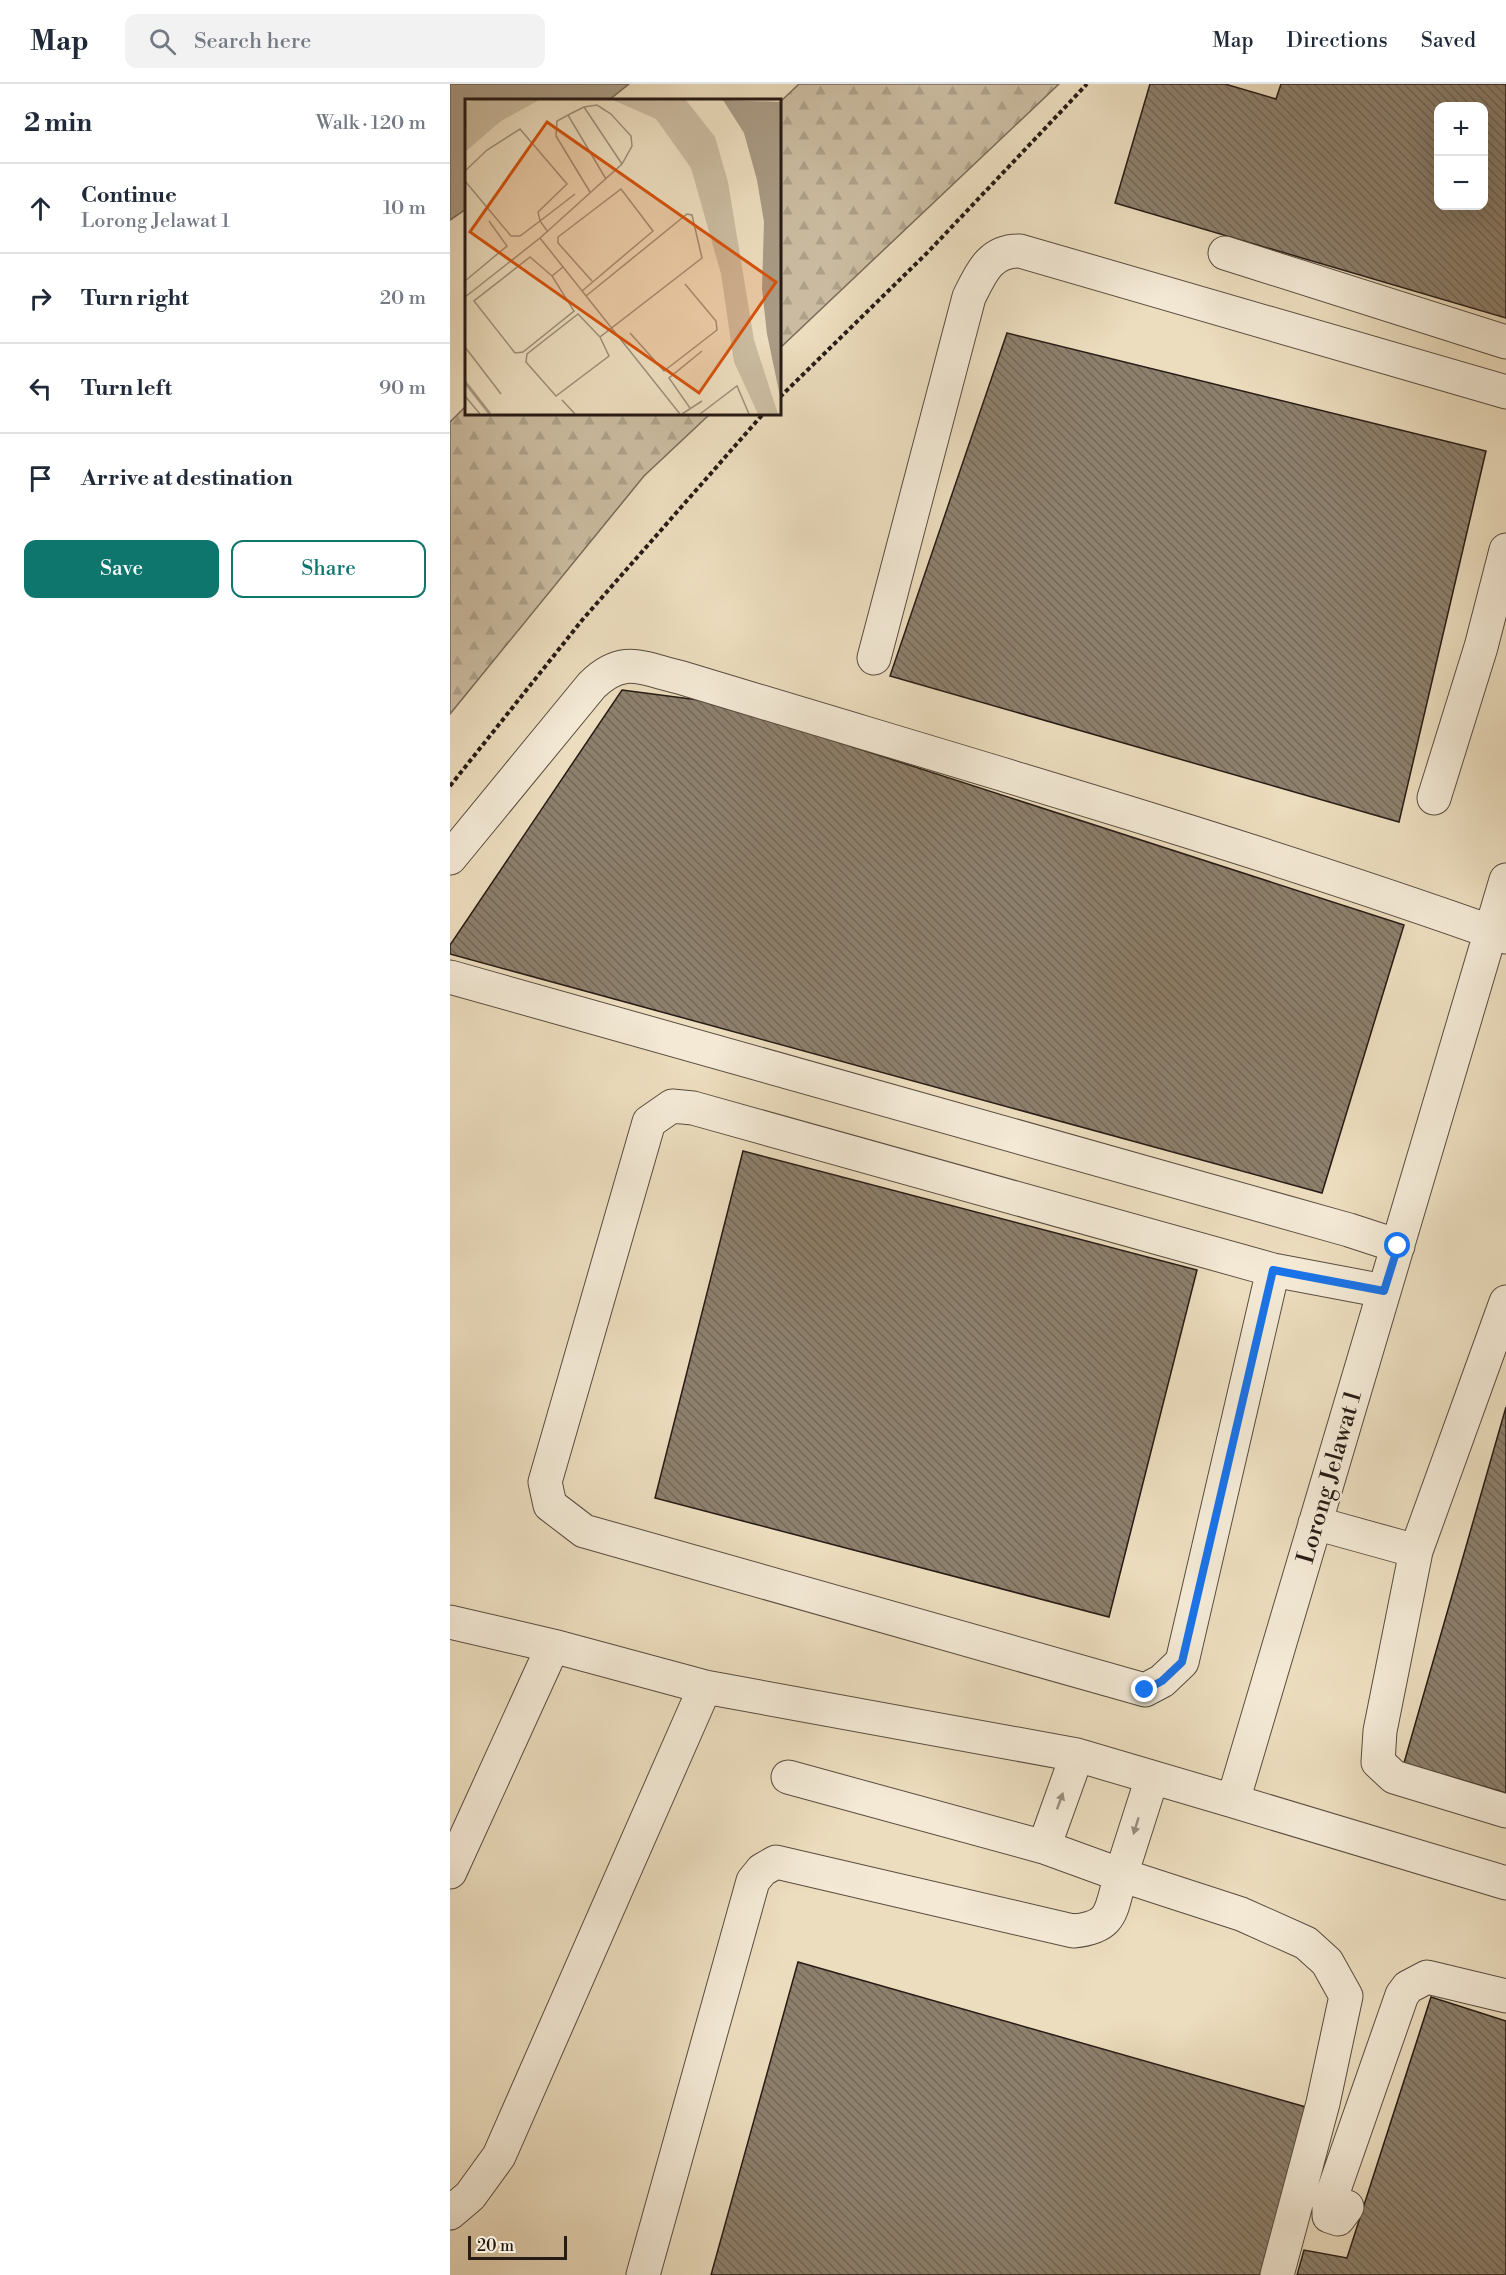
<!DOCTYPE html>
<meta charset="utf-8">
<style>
body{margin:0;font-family:"Libre Bodoni",serif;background:#f2f2f3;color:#1f2937}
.controls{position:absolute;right:18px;top:18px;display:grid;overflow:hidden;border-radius:12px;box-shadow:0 6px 24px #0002}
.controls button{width:54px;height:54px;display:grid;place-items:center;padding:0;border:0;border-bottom:2px solid #e0e1e3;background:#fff;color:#1f2937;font:30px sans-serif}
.scale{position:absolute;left:18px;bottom:15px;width:99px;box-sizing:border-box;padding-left:6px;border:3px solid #271b15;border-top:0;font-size:16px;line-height:21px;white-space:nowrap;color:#271b15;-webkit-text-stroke:4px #f3e9d5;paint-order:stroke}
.stop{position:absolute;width:18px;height:18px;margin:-14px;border:4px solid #1a73e8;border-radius:50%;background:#fff}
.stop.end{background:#1a73e8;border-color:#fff;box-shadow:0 2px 6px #0008}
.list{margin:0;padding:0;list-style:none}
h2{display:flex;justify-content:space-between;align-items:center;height:78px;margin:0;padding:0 24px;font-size:26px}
h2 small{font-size:20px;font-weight:400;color:#747a83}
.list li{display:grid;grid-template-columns:39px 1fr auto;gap:18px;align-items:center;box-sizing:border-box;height:90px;padding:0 24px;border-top:2px solid #e0e1e3}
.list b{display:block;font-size:22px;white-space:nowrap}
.list p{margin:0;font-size:20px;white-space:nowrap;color:#747a83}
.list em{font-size:20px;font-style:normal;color:#747a83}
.actions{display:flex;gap:12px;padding:18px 24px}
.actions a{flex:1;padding:14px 0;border:2px solid #0f766e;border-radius:12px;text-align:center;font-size:21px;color:#0f766e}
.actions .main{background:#0f766e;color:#fff}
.icon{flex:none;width:33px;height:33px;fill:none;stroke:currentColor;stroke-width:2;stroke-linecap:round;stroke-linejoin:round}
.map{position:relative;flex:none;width:1056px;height:2191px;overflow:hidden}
header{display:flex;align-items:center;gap:36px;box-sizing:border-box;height:84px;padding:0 30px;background:#fff;border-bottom:2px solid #e0e1e3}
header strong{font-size:28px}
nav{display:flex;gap:33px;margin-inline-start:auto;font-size:21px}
.search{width:420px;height:54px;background:#f2f2f3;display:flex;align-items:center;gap:15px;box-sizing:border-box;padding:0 21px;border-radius:12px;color:#747a83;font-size:22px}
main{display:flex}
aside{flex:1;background:#fff}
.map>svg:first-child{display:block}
.forest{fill:url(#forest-firs);stroke:#796c5b;stroke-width:1.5}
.water{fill:#a99b85;stroke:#756858;stroke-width:1.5}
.building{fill:url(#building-back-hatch);stroke:#271b15;stroke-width:1.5;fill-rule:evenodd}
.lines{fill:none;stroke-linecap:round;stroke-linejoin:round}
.minor-casing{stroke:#584c3f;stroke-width:35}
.path{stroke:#271b15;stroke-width:4;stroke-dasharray:4.5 3;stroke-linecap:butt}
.minor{stroke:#f3e9d5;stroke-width:33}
.oneway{fill:#978c7f}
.route{stroke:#1a73e8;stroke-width:8}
.labels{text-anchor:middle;stroke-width:4.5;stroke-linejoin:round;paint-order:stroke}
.street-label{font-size:24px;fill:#271b15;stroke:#f3e9d5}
.inset-river{fill:none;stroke:#a99b85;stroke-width:3}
.inset-road{fill:none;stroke:#9d8f7a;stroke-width:1.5}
.view{fill:#d5530d;fill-opacity:0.15;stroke:#d5530d;stroke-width:3}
.inset-edge{fill:none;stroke:#271b15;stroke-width:3}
</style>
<header>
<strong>Map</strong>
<div class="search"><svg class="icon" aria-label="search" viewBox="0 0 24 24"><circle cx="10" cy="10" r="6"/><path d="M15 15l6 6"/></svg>Search here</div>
<nav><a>Map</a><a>Directions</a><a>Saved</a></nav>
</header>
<main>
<aside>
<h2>2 min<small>Walk · 120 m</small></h2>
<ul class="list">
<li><svg class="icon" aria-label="ahead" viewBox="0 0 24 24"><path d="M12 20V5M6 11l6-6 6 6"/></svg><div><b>Continue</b><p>Lorong Jelawat 1</p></div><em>10 m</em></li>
<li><svg class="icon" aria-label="right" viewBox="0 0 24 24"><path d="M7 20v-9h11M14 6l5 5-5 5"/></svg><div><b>Turn right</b></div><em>20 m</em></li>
<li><svg class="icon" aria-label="left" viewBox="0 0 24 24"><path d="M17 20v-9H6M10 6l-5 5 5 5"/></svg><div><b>Turn left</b></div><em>90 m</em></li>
<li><svg class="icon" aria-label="arrive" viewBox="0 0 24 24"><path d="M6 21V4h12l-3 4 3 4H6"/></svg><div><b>Arrive at destination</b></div></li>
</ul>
<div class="actions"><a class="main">Save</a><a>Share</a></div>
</aside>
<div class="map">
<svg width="1056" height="2191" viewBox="0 0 1056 2191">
<defs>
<pattern id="forest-firs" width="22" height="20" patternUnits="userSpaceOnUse" patternTransform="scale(1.5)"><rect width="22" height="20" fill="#cbbca1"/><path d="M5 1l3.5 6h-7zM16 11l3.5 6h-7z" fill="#aea18a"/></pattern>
<pattern id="building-back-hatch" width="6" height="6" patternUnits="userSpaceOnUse" patternTransform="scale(1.5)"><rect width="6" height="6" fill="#8d806d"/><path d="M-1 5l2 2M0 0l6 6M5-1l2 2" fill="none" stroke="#736858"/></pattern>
</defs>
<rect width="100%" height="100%" fill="#ecddbe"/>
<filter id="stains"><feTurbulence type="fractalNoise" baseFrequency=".00333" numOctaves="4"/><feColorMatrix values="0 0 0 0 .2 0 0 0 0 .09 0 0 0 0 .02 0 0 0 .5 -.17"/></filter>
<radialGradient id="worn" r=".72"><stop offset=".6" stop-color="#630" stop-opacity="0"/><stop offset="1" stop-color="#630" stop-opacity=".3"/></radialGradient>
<!-- forest -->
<path class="forest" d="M 349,0 L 609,0 L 330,264 L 330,18 Z
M 16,322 L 16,330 L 260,330 L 194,392 L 0,630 L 0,338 Z"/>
<!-- water -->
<path class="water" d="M 0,0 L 179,0 L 159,16 L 16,16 L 16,125 L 0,136 Z"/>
<!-- building -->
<path class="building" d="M 700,0 L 775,0 L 826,15 L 831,0 L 1056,0 L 1056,234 L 665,119 ZM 988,22 L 1034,22 L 1034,122 L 988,122 Z
M 557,249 L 1036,367 L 949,738 L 440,592 Z
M 172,606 L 264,618 L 954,841 L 872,1109 L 0,870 L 0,861 Z
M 293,1067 L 747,1186 L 659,1533 L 205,1414 Z
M 1056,1323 L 1056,1709 L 954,1679 Z
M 348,1878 L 856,2023 L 810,2191 L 261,2191 Z
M 981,1913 L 1056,1937 L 1056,2191 L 847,2191 L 854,2166 L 897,2174 Z"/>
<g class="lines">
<!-- minor casing -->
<g class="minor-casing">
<path id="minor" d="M 775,169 L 1056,258
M 424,574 L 519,213 C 531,189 540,166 570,167 L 1056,308
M 984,714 L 1031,563 L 1056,466
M 0,774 L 142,601 C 173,571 191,584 229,593 C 505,677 784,756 1056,853
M 1056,796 L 783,1717 L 1056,1799
M 0,893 L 899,1146 L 948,1162
M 823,1186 L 732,1578 L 712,1597 L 695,1606 L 134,1447 L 100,1421 L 95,1398 L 199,1038 L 222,1022 L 243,1024 L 823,1186 L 934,1207
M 865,1439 L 966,1467 L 1056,1218
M 966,1467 L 930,1647 L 928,1678 L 944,1693 L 1056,1727
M 0,1538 L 103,1562 L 255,1603 L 627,1671 L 783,1717
M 702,1694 L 671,1791 L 791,1830 L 856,1859 L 877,1878 L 896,1912 L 873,2019 L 827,2191
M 594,1763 L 627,1671
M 0,1788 L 103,1562
M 897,2123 L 888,2135 L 879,2132 L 879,2120 L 952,1911 L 958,1903 L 977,1893 L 1056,1912
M 0,2129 L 20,2112 L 49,2072 L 255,1603
M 193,2191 L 303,1797 L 312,1786 L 326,1778 L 623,1847 C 665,1843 660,1826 671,1791 L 594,1763 L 338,1693"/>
</g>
<!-- path -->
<path class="path" d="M 330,313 L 478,168 L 637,0
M 0,702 L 133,535 L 313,330"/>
<!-- minor -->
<use href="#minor" class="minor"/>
</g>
<!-- one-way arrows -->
<defs><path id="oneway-solid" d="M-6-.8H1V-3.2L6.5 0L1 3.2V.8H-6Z" transform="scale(1.5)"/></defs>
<g class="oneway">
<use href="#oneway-solid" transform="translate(610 1717) rotate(-70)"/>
<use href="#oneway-solid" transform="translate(686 1742) rotate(107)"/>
</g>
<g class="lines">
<!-- route -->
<path class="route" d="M 695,1606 L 712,1597 L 732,1578 L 823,1186 L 934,1207 L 948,1162"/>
</g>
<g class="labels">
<!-- street labels -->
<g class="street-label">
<text transform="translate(879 1393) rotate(-74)" y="8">Lorong Jelawat 1</text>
</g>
</g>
<!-- overview -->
<g transform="translate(15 15)">
<rect width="316" height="316" fill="#ecddbe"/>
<path d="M 8,1 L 74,1 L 36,22 L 0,53 L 0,4 ZM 148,1 L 221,1 L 250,38 L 263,83 L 289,241 L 313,315 L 293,315 L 269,263 L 256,175 L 226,69 L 191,20 Z" fill="#cbbca1"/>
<path d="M 258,1 L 316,3 L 316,302 L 302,235 L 297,190 L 299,123 L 292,81 L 279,34 Z" fill="#a99b85"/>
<path class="inset-river" d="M 0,283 L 25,315"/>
<path class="inset-road" d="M 103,16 L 119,8 L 157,65M 0,72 L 22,51 L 55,30 L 102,85 L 73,113 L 75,122 L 110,95M 0,82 L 46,137 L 55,137 L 75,122 L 83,133M 125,93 L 91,37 L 92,22 L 103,16 L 141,80M 75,139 L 157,65 L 167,47 L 166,37 L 146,15 L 132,6 L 119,8M 87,177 L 65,158 L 9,202 L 50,254 L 58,253 L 109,212 L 87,177 L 98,168M 0,182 L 42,147 L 24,122M 117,192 L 188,132 L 156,90 L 93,138 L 93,144 L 127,182M 121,197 L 222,115 L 227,116 L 237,159 L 135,238 L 144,257 L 91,297 L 61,263 L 62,255 L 113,215 L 135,238M 0,198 L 75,139 L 215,315M 165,234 L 199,272 L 252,231 L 251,222 L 220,185M 0,248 L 36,295M 0,297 L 15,315M 97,301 L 110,315M 225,309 L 204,279 L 237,252M 217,315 L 237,302M 235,315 L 272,287 L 284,315"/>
<path class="view" d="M 82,23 L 311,183 L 234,294 L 5,133 Z"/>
<rect width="316" height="316" class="inset-edge"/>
</g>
<rect width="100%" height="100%" filter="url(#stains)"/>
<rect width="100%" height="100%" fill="url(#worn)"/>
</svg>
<div class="controls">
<button>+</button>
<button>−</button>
</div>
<div class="scale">20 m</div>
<div class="stop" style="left:948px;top:1162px"></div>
<div class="stop end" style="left:695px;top:1606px"></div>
</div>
</main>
